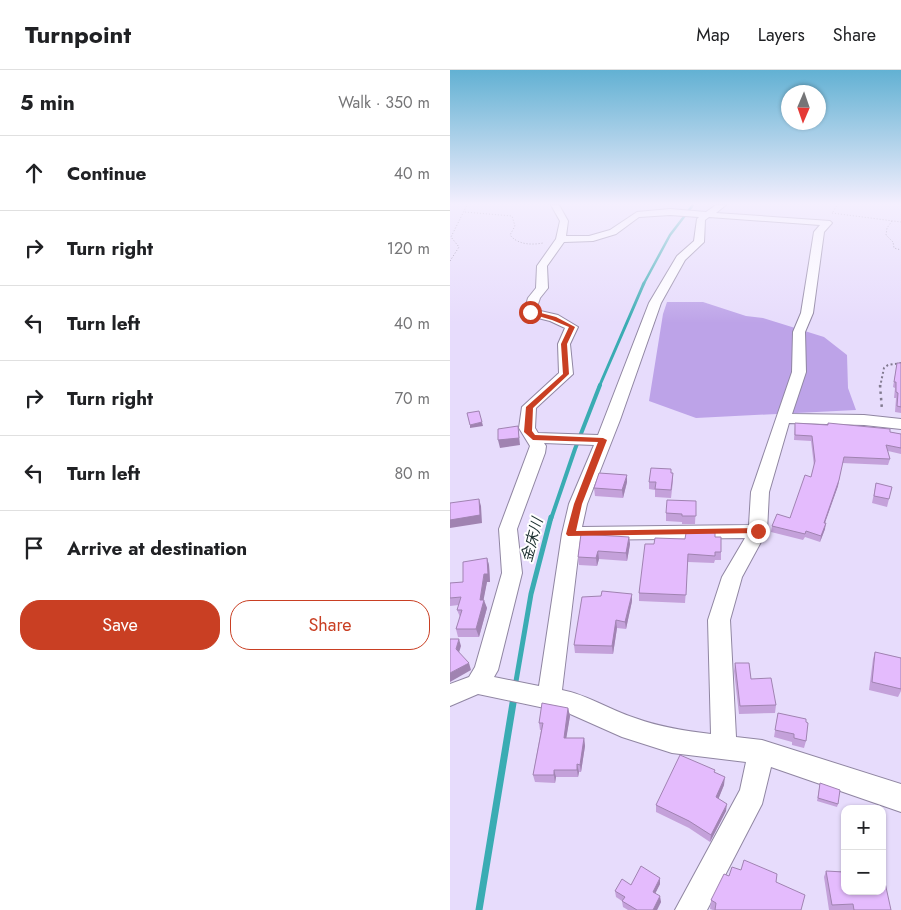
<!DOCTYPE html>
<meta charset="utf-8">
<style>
body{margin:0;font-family:Jost,"Noto Sans JP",sans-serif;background:#f2f2f2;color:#202124}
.controls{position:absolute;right:15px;bottom:15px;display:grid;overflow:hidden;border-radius:10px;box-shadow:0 1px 4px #0004}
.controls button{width:45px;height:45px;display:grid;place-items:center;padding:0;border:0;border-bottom:1px solid #e0e0e0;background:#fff;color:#202124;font:25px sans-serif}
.compass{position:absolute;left:331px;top:15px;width:45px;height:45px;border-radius:50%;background:#fff;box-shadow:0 1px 4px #0004;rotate:182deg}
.stop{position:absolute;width:15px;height:15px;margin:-11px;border:4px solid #c93f23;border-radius:50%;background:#fff}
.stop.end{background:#c93f23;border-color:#fff;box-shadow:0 1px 5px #0008}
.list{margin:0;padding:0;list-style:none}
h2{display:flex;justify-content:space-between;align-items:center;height:65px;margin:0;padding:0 20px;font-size:21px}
h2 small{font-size:16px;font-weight:400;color:#757577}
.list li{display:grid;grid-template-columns:32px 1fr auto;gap:15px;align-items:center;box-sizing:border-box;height:75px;padding:0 20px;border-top:1px solid #e0e0e0}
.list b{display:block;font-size:19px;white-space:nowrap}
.list em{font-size:16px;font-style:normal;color:#757577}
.actions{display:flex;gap:10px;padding:15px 20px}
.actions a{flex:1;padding:11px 0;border:1px solid #c93f23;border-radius:20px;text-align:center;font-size:18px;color:#c93f23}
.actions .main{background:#c93f23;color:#fff}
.icon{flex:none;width:28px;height:28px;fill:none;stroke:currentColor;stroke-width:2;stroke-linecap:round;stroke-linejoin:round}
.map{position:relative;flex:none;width:451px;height:840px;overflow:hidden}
header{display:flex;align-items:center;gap:30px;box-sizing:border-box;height:70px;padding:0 25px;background:#fff;border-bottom:1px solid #e0e0e0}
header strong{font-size:24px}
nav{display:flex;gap:28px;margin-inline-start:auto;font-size:18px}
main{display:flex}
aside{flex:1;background:#fff}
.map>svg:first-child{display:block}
.forest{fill:#bda3e8}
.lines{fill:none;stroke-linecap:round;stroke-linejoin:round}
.stream-far4{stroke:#3aacb3;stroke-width:2.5}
.stream-far3{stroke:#3aacb3;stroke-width:3}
.stream-far2{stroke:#3aacb3;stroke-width:4}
.stream-far1{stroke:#3aacb3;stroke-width:5}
.stream{stroke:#3aacb3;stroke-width:7}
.minor-casing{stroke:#9086a2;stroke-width:2}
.path-far2{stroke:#817a8f;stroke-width:1;stroke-dasharray:1 2;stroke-linecap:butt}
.path-far1{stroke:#817a8f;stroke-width:2;stroke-dasharray:2 2.5;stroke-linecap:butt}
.path{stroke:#817a8f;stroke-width:2.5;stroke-dasharray:2.5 4;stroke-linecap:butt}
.minor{fill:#fff;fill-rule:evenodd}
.wall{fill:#c4a1da}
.shaded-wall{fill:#a083b1}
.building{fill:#e4bbfd;stroke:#a083b1}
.route{fill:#c93f23}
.labels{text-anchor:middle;stroke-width:4;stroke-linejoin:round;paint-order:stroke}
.water-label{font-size:15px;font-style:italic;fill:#1a2e2f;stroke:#fff}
</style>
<header>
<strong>Turnpoint</strong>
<nav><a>Map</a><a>Layers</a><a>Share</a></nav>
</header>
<main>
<aside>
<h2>5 min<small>Walk · 350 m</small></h2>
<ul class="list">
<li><svg class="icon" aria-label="ahead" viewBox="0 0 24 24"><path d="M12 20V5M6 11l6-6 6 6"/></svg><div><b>Continue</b></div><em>40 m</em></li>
<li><svg class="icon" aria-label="right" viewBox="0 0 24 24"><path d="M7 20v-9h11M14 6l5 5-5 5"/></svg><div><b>Turn right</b></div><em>120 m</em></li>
<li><svg class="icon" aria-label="left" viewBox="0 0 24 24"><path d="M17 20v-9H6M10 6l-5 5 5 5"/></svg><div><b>Turn left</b></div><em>40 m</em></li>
<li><svg class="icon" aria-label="right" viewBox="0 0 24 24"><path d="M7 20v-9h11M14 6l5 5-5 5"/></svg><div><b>Turn right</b></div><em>70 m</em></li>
<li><svg class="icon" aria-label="left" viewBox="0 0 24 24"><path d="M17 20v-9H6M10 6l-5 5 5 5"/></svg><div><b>Turn left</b></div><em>80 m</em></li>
<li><svg class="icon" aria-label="arrive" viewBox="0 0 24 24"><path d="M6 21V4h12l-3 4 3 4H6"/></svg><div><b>Arrive at destination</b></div></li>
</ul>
<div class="actions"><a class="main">Save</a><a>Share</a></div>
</aside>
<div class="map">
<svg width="451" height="840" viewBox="0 0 451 840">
<rect width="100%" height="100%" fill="#e7dcfc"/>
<!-- forest -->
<path class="forest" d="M 217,232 L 253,232 L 296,246 L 313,248 L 374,267 L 397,285 L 398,318 L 406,340 L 246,348 L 199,331 L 213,244 Z"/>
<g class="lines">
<!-- stream-far4 -->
<path class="stream-far4" d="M 193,215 L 220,165 L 243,135"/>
<!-- stream-far3 -->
<path class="stream-far3" d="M 149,317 L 194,213"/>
<!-- stream-far2 -->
<path class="stream-far2" d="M 101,449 L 125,379 L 150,315"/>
<!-- stream-far1 -->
<path class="stream-far1" d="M 65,617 L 81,524 L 101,447"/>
<!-- stream -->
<path class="stream" d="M 29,840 L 64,627"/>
<!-- minor casing -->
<g class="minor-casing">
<path id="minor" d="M 101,135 L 109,135 L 118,151 L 116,166 L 139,166 L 160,160 L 187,142 L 220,139 L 256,142 L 266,135 L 276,135 L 266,143 L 380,151 L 382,153 L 374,162 L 363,243 L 355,262 L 356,302 L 342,344 L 414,345 L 451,349 L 451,359 L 414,355 L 339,353 L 319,422 L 317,461 L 292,507 L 280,550 L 286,667 L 312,670 L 451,714 L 451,742 L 321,697 L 312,734 L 257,840 L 225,840 L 290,720 L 296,692 L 222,683 L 172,667 L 118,643 L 28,624 L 0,636 L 0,614 L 19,607 L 25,597 L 52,503 L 49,459 L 80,376 L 69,358 L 72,337 L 109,303 L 108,274 L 115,258 L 100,251 L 76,245 L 74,242 L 78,228 L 86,218 L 87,196 L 106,169 L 110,151 ZM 220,145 L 249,147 L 247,149 L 244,171 L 227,186 L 199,233 L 148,365 L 88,363 L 85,358 L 86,338 L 123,304 L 120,274 L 128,257 L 108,245 L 86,240 L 90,228 L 98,218 L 97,196 L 114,172 L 143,171 L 166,164 L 189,147 ZM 259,147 L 370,155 L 364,162 L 351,243 L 343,262 L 342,302 L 301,422 L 299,455 L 132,457 L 137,434 L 170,350 L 211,233 L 235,190 L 254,172 L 255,150 ZM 94,373 L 144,375 L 119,434 L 112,464 L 89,616 L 44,607 L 48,600 L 72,503 L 67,459 L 95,383 L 96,376 ZM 295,468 L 272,507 L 258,550 L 261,664 C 235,661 210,657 185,648 C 160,640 138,625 112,620 L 130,470 Z"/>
</g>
<!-- path-far2 -->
<path class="path-far2" d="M 15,142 L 62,146 L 65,156 L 60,165 C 68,175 82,175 93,173
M 383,142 L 387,135
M 382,143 L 451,152
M 442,151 L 437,158 L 436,165 L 443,172 L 444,178 L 451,180
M 0,191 L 9,177 L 1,167 L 17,135"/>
<!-- path-far1 -->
<path class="path-far1" d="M 430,317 L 434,298 L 438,295 L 451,293"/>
<!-- path -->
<path class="path" d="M 430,315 L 432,340"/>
<!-- minor -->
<use href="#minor" class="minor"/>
</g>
<!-- wall -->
<path class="wall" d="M 447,293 L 451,293 L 451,343 L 445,342 L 446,328 L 444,328 L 445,318 L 443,317 Z
M 345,353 L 440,362 L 451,364 L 451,384 L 438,381 L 440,389 L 438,395 L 392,393 L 388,416 L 375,453 L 375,459 L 370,472 L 355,467 L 353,470 L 321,462 L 322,456 L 340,448 L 361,407 L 364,396 L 361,371 L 344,370 Z
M 221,399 L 221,403 L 223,403 L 223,411 L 221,428 L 205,427 L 205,420 L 199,419 L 199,412 Z
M 177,412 L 173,428 L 145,426 L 144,418 Z
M 426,413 L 439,429 L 437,437 L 422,433 Z
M 246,431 L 245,454 L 232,454 L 232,452 L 216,451 L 216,443 Z
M 179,467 L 180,474 L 177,491 L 149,489 L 147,496 L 129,495 L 128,487 Z
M 265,467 L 271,482 L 271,490 L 265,490 L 264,493 L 238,492 L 235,533 L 189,531 L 189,523 L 204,474 L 235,469 Z
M 37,488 L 39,495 L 40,512 L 37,512 L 33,530 L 37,538 L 29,567 L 8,567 L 6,559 L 10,547 L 7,540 L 9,535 L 0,536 L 0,513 L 13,512 Z
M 182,531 L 176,559 L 167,558 L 163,584 L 125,583 L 124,575 Z
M 425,582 L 451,588 L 451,621 L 448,627 L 419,620 L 423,589 Z
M 285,593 L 326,635 L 325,643 L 289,644 L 284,601 Z
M 118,638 L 120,646 L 116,668 L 134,668 L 135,676 L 131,702 L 129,702 L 128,707 L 106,707 L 105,713 L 85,712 L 83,705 L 91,660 L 90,660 L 89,653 Z
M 328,643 L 356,671 L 354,678 L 342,675 L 342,672 L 324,667 Z
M 264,703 L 274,715 L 268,729 L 276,741 L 260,772 L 239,758 L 206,742 L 206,735 Z
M 370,713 L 388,734 L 387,737 L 367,731 Z
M 291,800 L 326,812 L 351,840 L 263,840 L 260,839 L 261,830 L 279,806 Z
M 376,801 L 395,821 L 441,840 L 379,840 L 374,807 Z
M 210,814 L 205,823 L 211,832 L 207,840 L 178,840 L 173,837 L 172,831 L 166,827 L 165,821 L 181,815 Z"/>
<!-- shaded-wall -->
<path class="shaded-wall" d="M 32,352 L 33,356 L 20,358 L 20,355 Z
M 68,356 L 70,375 L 50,378 L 48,370 Z
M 177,405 L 177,412 L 173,428 L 172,420 Z
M 389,410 L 388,416 L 373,458 L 374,453 Z
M 29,429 L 31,436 L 32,453 L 0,458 L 0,450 Z
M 376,453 L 375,459 L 370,472 L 371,466 Z
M 179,467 L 180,474 L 177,491 L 176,483 Z
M 148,481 L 149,489 L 147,496 L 146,488 Z
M 37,488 L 39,495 L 40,512 L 37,512 L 32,538 L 30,530 Z
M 182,524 L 182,531 L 176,559 L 175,552 Z
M 34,530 L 37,538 L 29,567 L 26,559 Z
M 166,550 L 167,558 L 163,584 L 162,576 Z
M 9,569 L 11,576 L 8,586 L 6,579 Z
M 19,593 L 21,600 L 0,612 L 0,603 Z
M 118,638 L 120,646 L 115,676 L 114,668 Z
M 134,668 L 135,676 L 131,702 L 130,695 Z
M 127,694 L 129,702 L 128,707 L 127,700 Z
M 104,700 L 106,707 L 105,713 L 104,705 Z
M 275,707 L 274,715 L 266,735 L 266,727 Z
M 277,734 L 276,741 L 260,772 L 261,765 Z
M 210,808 L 210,814 L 203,828 L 203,822 Z
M 210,826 L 211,832 L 207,840 L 203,840 Z"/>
<!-- building -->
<path class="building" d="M 447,293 L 451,293 L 451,337 L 447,336 L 448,323 L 446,322 L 446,312 L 444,312 Z
M 29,341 L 32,352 L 20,355 L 17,343 Z
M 345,353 L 378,355 L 378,353 L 440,359 L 440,362 L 451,364 L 451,378 L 436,375 L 440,389 L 394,387 L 389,410 L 374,453 L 376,453 L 371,466 L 356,461 L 355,464 L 322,456 L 327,444 L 340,448 L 355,405 L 361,407 L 365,391 L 362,366 L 345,365 Z
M 68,356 L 69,368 L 48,370 L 48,359 Z
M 201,398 L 221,399 L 221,403 L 223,403 L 221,420 L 205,419 L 206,412 L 199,412 Z
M 149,403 L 177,405 L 172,420 L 144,418 Z
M 426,413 L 442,417 L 439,429 L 424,426 Z
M 29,429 L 30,445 L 0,450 L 0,433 Z
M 217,430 L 246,431 L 246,446 L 232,446 L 232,444 L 216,443 Z
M 265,462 L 265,467 L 271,467 L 271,482 L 265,482 L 265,486 L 238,484 L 236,525 L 189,523 L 195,474 L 204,474 L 205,468 L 235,469 L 236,463 Z
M 131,464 L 179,467 L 176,483 L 148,481 L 146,488 L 128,487 Z
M 37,488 L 38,504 L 34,504 L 30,530 L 34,530 L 26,559 L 6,559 L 12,540 L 7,540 L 11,527 L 0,528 L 0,513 L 13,512 L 13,492 Z
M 152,521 L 182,524 L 175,552 L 166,550 L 162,576 L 124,575 L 132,527 L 151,526 Z
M 0,569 L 9,569 L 6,579 L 19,593 L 0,603 Z
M 425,582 L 451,588 L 451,619 L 422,612 Z
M 285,593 L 299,593 L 301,609 L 321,608 L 326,635 L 290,636 Z
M 92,633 L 118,638 L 114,668 L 134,668 L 130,695 L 127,694 L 127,700 L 104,700 L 104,705 L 83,705 L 93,653 L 89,653 Z
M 328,643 L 356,649 L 356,652 L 358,653 L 356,671 L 344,668 L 344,664 L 325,660 Z
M 230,685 L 265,700 L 264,702 L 275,707 L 266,727 L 277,734 L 261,765 L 239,751 L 206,735 Z
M 370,713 L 390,720 L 388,734 L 368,728 Z
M 294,790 L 327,804 L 326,812 L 355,825 L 351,840 L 265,840 L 266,833 L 261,830 L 274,804 L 279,806 L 282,797 L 291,800 Z
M 191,796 L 210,808 L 203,822 L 210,826 L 203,840 L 187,840 L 172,831 L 175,827 L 165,821 L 172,809 L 181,815 Z
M 376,801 L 394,802 L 395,806 L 395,821 L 432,821 L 432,808 L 434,808 L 441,840 L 404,840 L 403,834 L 382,835 Z"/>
<!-- sky -->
<linearGradient id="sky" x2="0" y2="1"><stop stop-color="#62b1d3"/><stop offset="0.53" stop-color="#f4effe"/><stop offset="1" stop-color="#f4effe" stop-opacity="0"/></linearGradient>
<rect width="451" height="253" fill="url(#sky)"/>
<!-- route -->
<path class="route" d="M 80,240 L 106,247 L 125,257 L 117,274 L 119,304 L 83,338 L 82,361 L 85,365 L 153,368 L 157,370 L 132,434 L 126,461 L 308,458 L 312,461 L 311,463 L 118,466 L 116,464 L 124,434 L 148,372 L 83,370 L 74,362 L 76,337 L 113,304 L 111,274 L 119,257 L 102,250 L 78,243 Z"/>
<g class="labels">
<!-- water labels -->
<g class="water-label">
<text transform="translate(82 470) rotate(-75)" y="5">金床川</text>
</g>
</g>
</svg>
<div class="controls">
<button>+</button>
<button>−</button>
</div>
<svg class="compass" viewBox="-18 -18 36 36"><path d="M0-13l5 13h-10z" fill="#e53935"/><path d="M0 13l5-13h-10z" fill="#757577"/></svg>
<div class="stop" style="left:80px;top:242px"></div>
<div class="stop end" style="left:308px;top:461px"></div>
</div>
</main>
